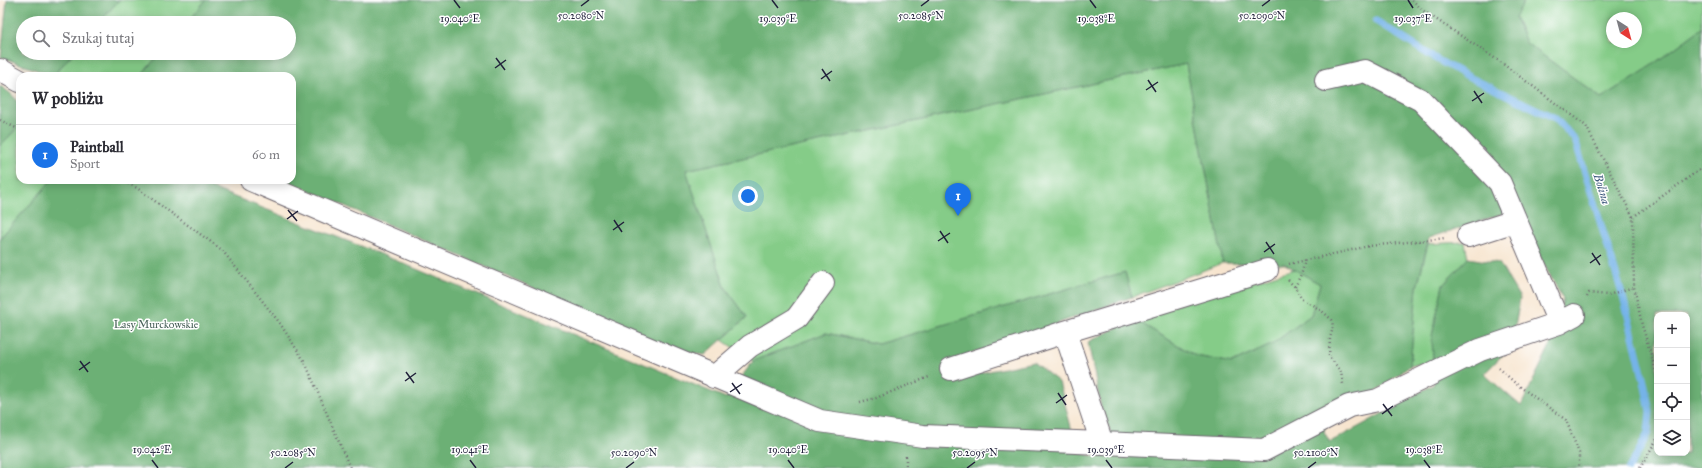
<!DOCTYPE html>
<html lang="pl">
<meta charset="utf-8">
<style>
body{margin:0;font-family:"IM FELL Great Primer",serif;background:#f7f7f7;color:#2b2b33}
.controls{position:absolute;right:12px;bottom:12px;display:grid;overflow:hidden;border-radius:8px;box-shadow:0 2px 10px #0003}
.controls button{width:36px;height:36px;display:grid;place-items:center;padding:0;border:0;border-bottom:1px solid #e1e1e2;background:#fff;color:#2b2b33;font:20px sans-serif}
.compass{position:absolute;left:1606px;top:12px;width:36px;height:36px;border-radius:50%;background:#fff;box-shadow:0 2px 10px #0003;rotate:144deg}
.you{position:absolute;left:748px;top:196px;width:14px;height:14px;margin:-10px;border:3px solid #fff;border-radius:50%;background:#1a73e8;box-shadow:0 0 0 6px #1a73e833}
.badge{display:grid;place-items:center;width:26px;height:26px;border-radius:50%;background:#1a73e8;color:#fff;font-size:13px;font-weight:700}
.pin{position:absolute;translate:-50% -33px;filter:drop-shadow(0 1px 2px #0008)}
.pin::after{content:'';position:absolute;top:21px;width:14px;height:12px;background:inherit;clip-path:polygon(0 0,100% 0,50% 100%)}
.list{margin:0;padding:0;list-style:none}
h2{display:flex;justify-content:space-between;align-items:center;height:52px;margin:0;padding:0 16px;font-size:17px}
h2 small{font-size:13px;font-weight:400;color:#7c7c81}
.list li{display:grid;grid-template-columns:26px 1fr auto;gap:12px;align-items:center;box-sizing:border-box;height:60px;padding:0 16px;border-top:1px solid #e1e1e2}
.list b{display:block;font-size:15px;white-space:nowrap}
.list p{margin:0;font-size:13px;white-space:nowrap;color:#7c7c81}
.list em{font-size:13px;font-style:normal;color:#7c7c81}
.icon{flex:none;width:22px;height:22px;fill:none;stroke:currentColor;stroke-width:2;stroke-linecap:round;stroke-linejoin:round}
.map{position:relative;flex:none;width:1702px;height:468px;overflow:hidden}
.search{position:absolute;background:#fff;box-shadow:0 2px 10px #0003;left:16px;top:16px;width:280px;height:44px;display:flex;align-items:center;gap:10px;box-sizing:border-box;padding:0 14px;border-radius:22px;color:#7c7c81;font-size:15px}
.panel{position:absolute;background:#fff;box-shadow:0 2px 10px #0003;left:16px;top:72px;width:280px;height:112px;border-radius:12px}
.map>svg:first-child{display:block}
.green{fill:#85cc88;stroke:#547762;fill-rule:evenodd}
.forest{fill:#6cb074;stroke:#476958;fill-rule:evenodd}
.lines{fill:none;stroke-linecap:round;stroke-linejoin:round}
.stream{stroke:#75b3e8;stroke-width:7}
.minor-casing{stroke:#6d666f;stroke-width:24}
.path{stroke:#6d666f;stroke-width:2.5;stroke-dasharray:1 3;stroke-linecap:butt}
.minor{stroke:#fff;stroke-width:22}
.ticks{fill:none;stroke:#22223b;stroke-width:1.5}
.labels{text-anchor:middle;stroke-width:3;stroke-linejoin:round;paint-order:stroke}
.park-label{font-size:11px;fill:#455e56;stroke:#fff}
.water-label{font-size:12px;font-style:italic;fill:#435c80;stroke:#fff}
.ticks-label{font-size:10px;text-anchor:middle;fill:#22223b;stroke:#fff;stroke-width:3;stroke-linejoin:round;paint-order:stroke}
</style>
<div class="map">
<svg width="1702" height="468" viewBox="0 0 1702 468">
<rect width="100%" height="100%" fill="#fff"/>
<filter id="ink" filterUnits="userSpaceOnUse"><feTurbulence type="fractalNoise" baseFrequency=".025" numOctaves="2"/><feDisplacementMap in="SourceGraphic" scale="8" xChannelSelector="R" yChannelSelector="G"/><feConvolveMatrix kernelMatrix="1 2 1 2 8 2 1 2 1" color-interpolation-filters="sRGB"/></filter>
<filter id="wash" filterUnits="userSpaceOnUse"><feTurbulence type="fractalNoise" baseFrequency=".012" numOctaves="4" result="noise"/><feDisplacementMap in="SourceGraphic" scale="16" xChannelSelector="R" yChannelSelector="G"/><feGaussianBlur stdDeviation="0.9" result="paint"/><feColorMatrix in="noise" values="0 0 0 0 0 0 0 0 0 0 0 0 0 0 0 0 0 1.4 0 .05"/><feComposite in="paint" operator="in"/></filter>
<g filter="url(#wash)">
<rect width="100%" height="100%" fill="#f7e5cf"/>
<!-- green -->
<path class="green" d="M 119,0 L 206,0 L 186,23 L 99,23 Z
M 1525,0 L 1702,0 L 1702,28 L 1644,71 L 1601,98 L 1526,43 L 1515,16 ZM 1612,18 L 1636,18 L 1636,42 L 1612,42 Z
M 73,53 L 160,53 L 141,76 L 53,76 Z
M 1186,64 L 1223,263 L 1132,297 L 1125,272 L 878,344 L 826,333 L 753,361 L 722,340 L 747,317 L 725,287 L 686,170 Z
M 20,125 L 20,180 L 52,180 L 0,238 L 0,146 Z
M 1465,242 L 1468,258 L 1443,285 L 1432,336 L 1433,361 L 1410,366 L 1417,287 L 1428,244 Z
M 1294,269 L 1320,284 L 1311,315 L 1271,345 L 1232,363 L 1196,356 L 1134,319 L 1143,315 Z"/>
<!-- forest -->
<path class="forest" d="M 7,0 L 119,0 L 99,23 L 23,23 L 23,53 L 73,53 L 53,76 L 1,57 Z
M 206,0 L 1525,0 L 1515,17 L 1526,43 L 1601,98 L 1644,71 L 1702,28 L 1702,468 L 0,468 L 0,238 L 52,180 L 191,180 L 378,253 L 726,398 L 753,361 L 826,333 L 878,344 L 1125,272 L 1132,297 L 968,355 L 980,373 L 1033,362 L 1059,382 L 1071,427 L 1072,451 L 1097,457 L 1117,451 L 1101,407 L 1088,342 L 1134,319 L 1196,356 L 1232,363 L 1271,345 L 1311,315 L 1320,284 L 1285,264 L 1223,263 L 1186,64 L 686,170 L 725,287 L 747,317 L 705,355 L 664,349 L 541,291 L 285,180 L 292,180 L 292,76 L 141,76 L 160,53 L 289,53 L 289,23 L 186,23 ZM 1514,210 L 1563,299 L 1549,348 L 1521,406 L 1484,374 L 1512,345 L 1520,298 L 1499,263 L 1468,258 L 1443,285 L 1432,336 L 1434,384 L 1364,424 L 1330,442 L 1324,432 L 1329,405 L 1374,393 L 1410,366 L 1417,287 L 1429,238 ZM 1657,315 L 1687,315 L 1687,453 L 1657,453 Z
M 0,86 C 19,98 20,103 20,125 L 0,146 Z"/>
<g class="lines">
<!-- stream -->
<path class="stream" d="M 1376,21 L 1436,59 L 1473,79 L 1555,118 L 1575,140 L 1624,300 L 1644,381 L 1650,412 L 1648,433 L 1640,449 L 1629,468"/>
</g>
</g>
<g filter="url(#ink)">
<g class="lines">
<!-- minor casing -->
<g class="minor-casing">
<path id="minor" d="M 0,70 L 20,81
M 1326,80 L 1365,71 L 1421,100 L 1500,183 L 1559,323
M 251,180 L 820,421 L 923,436 L 1102,443 L 1065,332 L 951,369
M 1468,236 L 1515,221
M 1065,332 L 1267,270
M 714,377 L 750,346 L 797,318 L 823,283
M 1102,443 L 1264,450 L 1349,406 L 1378,400 L 1480,350 L 1559,323 L 1574,315"/>
</g>
<!-- path -->
<path class="path" d="M 1412,0 L 1425,12 L 1499,61 L 1586,126 L 1633,217 L 1634,287 L 1642,325 L 1657,375
M 0,120 L 20,130
M 121,180 L 137,188 L 222,250 L 279,322 L 305,362 L 350,468
M 1633,217 L 1702,168
M 1289,264 L 1369,246 L 1446,238
M 1288,280 L 1295,287 L 1301,298 L 1322,311 L 1332,320 L 1333,327 L 1330,339 L 1329,356 L 1341,372 L 1343,384
M 1295,287 L 1302,272 L 1305,260
M 1587,297 L 1589,293 L 1608,295 L 1634,287
M 1499,368 L 1515,383 L 1566,420 L 1579,453 L 1579,468
M 860,402 L 876,398 L 929,377
M 906,456 L 906,468
M 1640,468 L 1657,439"/>
<!-- minor -->
<use href="#minor" class="minor"/>
</g>
</g>
<!-- ticks -->
<path class="ticks" d="M 454,0 L 460,8M 772,0 L 778,8M 1090,0 L 1096,8M 1408,0 L 1413,8M 581,6 L 589,0M 921,6 L 929,0M 1262,6 L 1270,0M 496,58 L 505,70M 495,68 L 506,60M 822,69 L 830,81M 821,79 L 832,71M 1148,80 L 1156,92M 1146,90 L 1158,82M 1474,91 L 1482,103M 1472,101 L 1484,93M 288,210 L 297,221M 287,219 L 298,211M 614,220 L 622,232M 613,230 L 624,222M 940,231 L 948,243M 938,241 L 950,233M 1266,242 L 1274,254M 1264,252 L 1275,244M 1592,253 L 1600,265M 1590,263 L 1601,255M 80,361 L 88,372M 79,370 L 90,362M 406,372 L 414,383M 405,381 L 416,373M 732,383 L 740,394M 730,392 L 742,384M 1058,393 L 1066,405M 1056,403 L 1067,395M 1383,404 L 1392,416M 1382,414 L 1393,406M 152,460 L 158,468M 470,460 L 476,468M 788,460 L 794,468M 1106,460 L 1112,468M 1424,460 L 1430,468M 285,468 L 293,462M 626,468 L 634,462M 967,468 L 975,462M 1308,468 L 1316,462"/>
<g class="labels">
<!-- park labels -->
<g class="park-label">
<text x="156" y="328">Lasy Murckowskie</text>
</g>
<!-- water labels -->
<g class="water-label">
<text transform="translate(1602 189) rotate(73)" y="4">Bolina</text>
</g>
</g>
<g class="ticks-label">
<text x="921" y="19">50.2085°N</text>
<text x="581" y="19">50.2080°N</text>
<text x="1262" y="19">50.2090°N</text>
<text x="460" y="22">19.040°E</text>
<text x="778" y="22">19.039°E</text>
<text x="1096" y="22">19.038°E</text>
<text x="1413" y="22">19.037°E</text>
<text x="152" y="453">19.042°E</text>
<text x="470" y="453">19.041°E</text>
<text x="788" y="453">19.040°E</text>
<text x="1106" y="453">19.039°E</text>
<text x="1424" y="453">19.038°E</text>
<text x="293" y="456">50.2085°N</text>
<text x="634" y="456">50.2090°N</text>
<text x="975" y="456">50.2095°N</text>
<text x="1316" y="456">50.2100°N</text>
</g>
</svg>
<div class="controls">
<button>+</button>
<button>−</button>
<button><svg class="icon" aria-label="locate" viewBox="0 0 24 24"><circle cx="12" cy="12" r="6"/><path d="M12 2v4M12 18v4M2 12h4M18 12h4"/></svg></button>
<button><svg class="icon" aria-label="layers" viewBox="0 0 24 24"><path d="M12 4l9 5-9 5-9-5zM3 14l9 5 9-5"/></svg></button>
</div>
<svg class="compass" viewBox="-18 -18 36 36"><path d="M0-13l5 13h-10z" fill="#e53935"/><path d="M0 13l5-13h-10z" fill="#7c7c81"/></svg>
<div class="you"></div>
<div class="pin badge" style="left:958px;top:216px">1</div>
<div class="search"><svg class="icon" aria-label="search" viewBox="0 0 24 24"><circle cx="10" cy="10" r="6"/><path d="M15 15l6 6"/></svg>Szukaj tutaj</div>
<section class="panel">
<h2>W pobliżu<small></small></h2>
<ul class="list">
<li><span class="badge">1</span><div><b>Paintball</b><p>Sport</p></div><em>60 m</em></li>
</ul>
</section>
</div>
